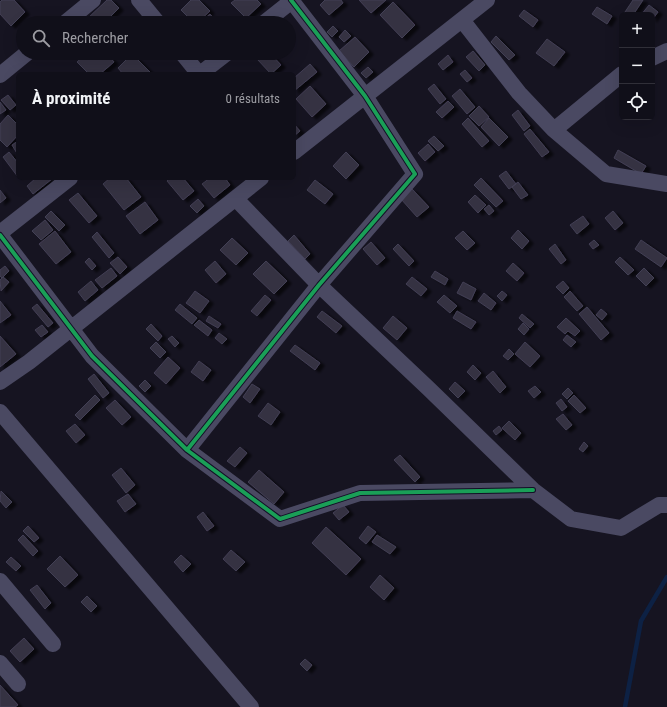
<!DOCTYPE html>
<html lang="fr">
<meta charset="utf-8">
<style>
body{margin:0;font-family:"Roboto Condensed",sans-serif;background:#191822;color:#f1f3f6}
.controls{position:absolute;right:12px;top:12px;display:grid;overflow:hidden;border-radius:6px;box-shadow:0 4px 16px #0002}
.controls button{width:36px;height:36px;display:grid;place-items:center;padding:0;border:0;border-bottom:1px solid #302f38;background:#100f19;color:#f1f3f6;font:20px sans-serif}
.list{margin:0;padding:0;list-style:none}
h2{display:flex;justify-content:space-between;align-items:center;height:52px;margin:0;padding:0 16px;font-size:17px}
h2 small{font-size:13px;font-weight:400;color:#9c9ca2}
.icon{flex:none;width:22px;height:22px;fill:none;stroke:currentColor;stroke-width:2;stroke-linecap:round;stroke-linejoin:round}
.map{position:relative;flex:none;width:667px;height:707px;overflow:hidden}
.search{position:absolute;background:#100f19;box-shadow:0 4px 16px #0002;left:16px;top:16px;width:280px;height:44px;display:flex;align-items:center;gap:10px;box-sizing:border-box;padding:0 14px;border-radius:22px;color:#9c9ca2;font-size:15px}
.panel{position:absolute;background:#100f19;box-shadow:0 4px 16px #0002;left:16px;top:72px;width:280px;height:108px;border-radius:6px}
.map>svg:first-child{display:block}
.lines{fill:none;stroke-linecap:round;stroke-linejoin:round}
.stream{stroke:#0d2144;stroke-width:4.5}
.building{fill:#343243;stroke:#433f54;filter:url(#shadow)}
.minor{stroke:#4a4962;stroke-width:16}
.cycleway-casing{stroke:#130f26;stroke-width:6}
.cycleway{stroke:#1a9f57;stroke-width:4}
</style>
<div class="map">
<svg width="667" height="707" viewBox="0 0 667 707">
<defs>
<filter id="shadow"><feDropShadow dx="4.5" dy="2.5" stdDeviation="1" flood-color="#0009"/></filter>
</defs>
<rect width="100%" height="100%" fill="#161421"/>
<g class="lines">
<!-- stream -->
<path class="stream" d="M 625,707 L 641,621 L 667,577"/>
</g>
<!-- building -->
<path class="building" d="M 2,0 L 14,0 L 25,12 L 11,26 L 0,14 L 0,2 Z
M 107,0 L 111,0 L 119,8 L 104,23 L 91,23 L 87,19 Z
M 191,0 L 199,0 L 210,11 L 197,23 L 194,23 L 181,10 Z
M 235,0 L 257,0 L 261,4 L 246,18 L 231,3 Z
M 325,0 L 341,0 L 343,3 L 329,15 L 320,5 Z
M 359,0 L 386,0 L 371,13 Z
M 633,0 L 643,0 L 633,15 L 623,15 Z
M 393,2 L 415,25 L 402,38 L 380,15 Z
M 649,5 L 658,12 L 652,20 L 652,15 L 641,15 Z
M 597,7 L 612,16 L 607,24 L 592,14 Z
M 524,10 L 538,20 L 533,27 L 519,16 Z
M 210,14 L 218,23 L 200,23 Z
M 333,26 L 338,31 L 332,37 L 327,32 Z
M 345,30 L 351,36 L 344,42 L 339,37 Z
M 496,36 L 515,55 L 509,60 L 491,42 Z
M 355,37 L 369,52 L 354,67 L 339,51 Z
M 547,39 L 565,52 L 554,66 L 536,53 Z
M 473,51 L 485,65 L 479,71 L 466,57 Z
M 87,53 L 106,53 L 114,62 L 100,74 L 89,74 L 77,62 Z
M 264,53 L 270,53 L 281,65 L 271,74 L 257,59 Z
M 132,54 L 151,73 L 150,74 L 123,74 L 118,68 Z
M 448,55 L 453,62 L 443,70 L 438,64 Z
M 310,64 L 317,72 L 294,91 L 294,78 Z
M 368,67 L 373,72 L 366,78 L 361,73 Z
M 465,70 L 472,78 L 467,82 L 460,74 Z
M 434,84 L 446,99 L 440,104 L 428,89 Z
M 310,86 L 326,104 L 312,117 L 296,99 Z
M 460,89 L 475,107 L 467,114 L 452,96 Z
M 8,95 L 16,105 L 10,110 L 1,100 Z
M 448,101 L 454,107 L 442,118 L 436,112 Z
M 0,102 L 6,110 L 0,114 Z
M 479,106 L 489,117 L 479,126 L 469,116 Z
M 518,110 L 530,126 L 524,131 L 512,115 Z
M 8,115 L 18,125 L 18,135 L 7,147 L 0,140 L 0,124 Z
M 468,118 L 489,141 L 482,147 L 462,124 Z
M 489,118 L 508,137 L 499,146 L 481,127 Z
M 294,124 L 300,131 L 294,136 Z
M 530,129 L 549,152 L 542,157 L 524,134 Z
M 434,136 L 444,146 L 438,151 L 428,141 Z
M 18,141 L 18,155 L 12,145 Z
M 428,144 L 435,152 L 425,161 L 418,153 Z
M 618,150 L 646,166 L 641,174 L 614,158 Z
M 9,152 L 18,163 L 18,177 L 3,157 Z
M 346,152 L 359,165 L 346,179 L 333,166 Z
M 506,171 L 516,184 L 509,189 L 499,176 Z
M 36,178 L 52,179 L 33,194 L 27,186 Z
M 110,178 L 126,178 L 141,197 L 124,210 L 103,184 Z
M 170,178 L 183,178 L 194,191 L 183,200 L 167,181 Z
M 210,178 L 225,178 L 230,185 L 214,198 L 202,184 Z
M 481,178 L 503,201 L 496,207 L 474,185 Z
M 315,180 L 333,194 L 325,204 L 307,190 Z
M 518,182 L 528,195 L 521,199 L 512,187 Z
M 412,189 L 429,207 L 417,217 L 401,199 Z
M 0,190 L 6,198 L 0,203 Z
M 78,193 L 97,216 L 89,223 L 69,200 Z
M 475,195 L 486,205 L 478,213 L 468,202 Z
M 198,199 L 204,206 L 197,213 L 190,206 Z
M 145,202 L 158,220 L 140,234 L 126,216 Z
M 489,205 L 494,211 L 489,215 L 484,209 Z
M 51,211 L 65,225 L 59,231 L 45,217 Z
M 613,211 L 623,223 L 615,230 L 605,218 Z
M 583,216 L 589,224 L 577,234 L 570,225 Z
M 45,220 L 53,230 L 41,240 L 32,231 Z
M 518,230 L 529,241 L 522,249 L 511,238 Z
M 55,231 L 71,252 L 56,264 L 39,244 Z
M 463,231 L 475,243 L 467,250 L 455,238 Z
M 97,232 L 114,253 L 109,258 L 92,237 Z
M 294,235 L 310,254 L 305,259 L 288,241 Z
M 232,238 L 248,253 L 236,265 L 220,250 Z
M 594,240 L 599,245 L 593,249 L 589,244 Z
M 641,240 L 667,258 L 661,267 L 635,249 Z
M 371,242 L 385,258 L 377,265 L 363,249 Z
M 398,244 L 414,261 L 409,266 L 393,249 Z
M 555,244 L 566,260 L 561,264 L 549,249 Z
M 118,257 L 127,267 L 120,274 L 110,263 Z
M 620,257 L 634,270 L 628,275 L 615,262 Z
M 89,258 L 96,266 L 92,270 L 85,262 Z
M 215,261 L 226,274 L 216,283 L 205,270 Z
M 266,261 L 287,281 L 274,294 L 253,274 Z
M 513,263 L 524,273 L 517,281 L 506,271 Z
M 5,266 L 9,271 L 2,278 L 0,276 L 0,270 Z
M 111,268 L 117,276 L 102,288 L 95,280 Z
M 644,268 L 654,278 L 646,286 L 636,276 Z
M 435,271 L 448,279 L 445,285 L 431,277 Z
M 3,277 L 9,282 L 1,291 L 0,280 Z
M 412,277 L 427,289 L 421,296 L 406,284 Z
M 91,281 L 98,290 L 85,301 L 78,292 Z
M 563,281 L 569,288 L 563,294 L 556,287 Z
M 463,282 L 476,289 L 471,300 L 457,293 Z
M 195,291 L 209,301 L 200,313 L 186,303 Z
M 502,291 L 507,295 L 502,301 L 497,296 Z
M 570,291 L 583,306 L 577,311 L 564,297 Z
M 484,293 L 496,303 L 491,310 L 478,301 Z
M 265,295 L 271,300 L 257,316 L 251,311 Z
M 444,295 L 457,306 L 450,313 L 437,302 Z
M 0,301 L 11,315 L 0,323 Z
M 37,304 L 53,323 L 48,327 L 32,308 Z
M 180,304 L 197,318 L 192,324 L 175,310 Z
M 587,307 L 609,333 L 601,340 L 579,314 Z
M 601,309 L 607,314 L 602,320 L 596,315 Z
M 322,311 L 342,326 L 336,333 L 317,317 Z
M 457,311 L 476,322 L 471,329 L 453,318 Z
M 522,314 L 534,324 L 530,328 L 519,318 Z
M 209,316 L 221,324 L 218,328 L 206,321 Z
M 393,316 L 407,328 L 397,340 L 383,328 Z
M 566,318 L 580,331 L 575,336 L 568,331 L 565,334 L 557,327 Z
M 199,320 L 212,330 L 208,336 L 194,325 Z
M 523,323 L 529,329 L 524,335 L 518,329 Z
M 151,324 L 162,336 L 158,341 L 146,329 Z
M 42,325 L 48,332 L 41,337 L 35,330 Z
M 219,333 L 227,339 L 222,344 L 215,338 Z
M 567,335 L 576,342 L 571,347 L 563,340 Z
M 0,336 L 16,354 L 0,367 Z
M 172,336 L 179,343 L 175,347 L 168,339 Z
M 156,342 L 166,352 L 160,358 L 150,348 Z
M 525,342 L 540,356 L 530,367 L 515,354 Z
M 295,345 L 320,363 L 315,370 L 290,351 Z
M 509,349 L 514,354 L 508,360 L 503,356 Z
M 168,357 L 180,368 L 166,384 L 154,373 Z
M 199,361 L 211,370 L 203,381 L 191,372 Z
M 473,365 L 481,373 L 475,380 L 467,372 Z
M 493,371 L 506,387 L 500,393 L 486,377 Z
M 94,374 L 109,393 L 103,398 L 88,379 Z
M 145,380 L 151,386 L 145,392 L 139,386 Z
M 455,382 L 465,391 L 458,398 L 449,389 Z
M 252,384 L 260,389 L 250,403 L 243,397 Z
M 535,386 L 541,392 L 534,398 L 528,391 Z
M 568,388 L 573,393 L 567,399 L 562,394 Z
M 95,395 L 100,400 L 80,420 L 75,415 Z
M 574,395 L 586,408 L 580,413 L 568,401 Z
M 561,399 L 567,407 L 562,411 L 556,403 Z
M 115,400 L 131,417 L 122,425 L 106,408 Z
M 268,403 L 280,412 L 271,425 L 258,416 Z
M 563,414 L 572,425 L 566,430 L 556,419 Z
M 509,421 L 521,433 L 515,440 L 502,428 Z
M 75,424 L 85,435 L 76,443 L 66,431 Z
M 499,426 L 502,430 L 496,435 L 493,431 Z
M 584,442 L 588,446 L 583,452 L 579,449 Z
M 240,447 L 247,453 L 235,467 L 227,461 Z
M 400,455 L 420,477 L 415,482 L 394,460 Z
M 121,468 L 135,485 L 126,493 L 112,475 Z
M 259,470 L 284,492 L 274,504 L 248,482 Z
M 1,491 L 12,502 L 6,508 L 0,501 Z
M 128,494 L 136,504 L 125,512 L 117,501 Z
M 343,505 L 349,512 L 339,520 L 333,513 Z
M 203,512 L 214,526 L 207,531 L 197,517 Z
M 28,526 L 39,538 L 34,542 L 23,531 Z
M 368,526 L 376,532 L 366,544 L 359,538 Z
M 326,527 L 361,559 L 346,575 L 312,543 Z
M 23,535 L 38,551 L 33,556 L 18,540 Z
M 377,535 L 396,547 L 390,554 L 372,542 Z
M 231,550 L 245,562 L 236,571 L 223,559 Z
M 181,555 L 191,564 L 183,572 L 174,562 Z
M 60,556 L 78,575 L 65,587 L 47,569 Z
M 11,557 L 21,566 L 16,571 L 6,562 Z
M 380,575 L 394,588 L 384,600 L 370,587 Z
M 37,585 L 51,603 L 45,609 L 30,590 Z
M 87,596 L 97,606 L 91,612 L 81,602 Z
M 24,638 L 34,649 L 20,662 L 10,651 Z
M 305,659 L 312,665 L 307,671 L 300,664 Z
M 0,685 L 18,705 L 15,707 L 0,707 Z"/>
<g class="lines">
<!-- minor -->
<path class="minor" d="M 139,0 L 158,23
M 462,20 L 519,93 L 554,130 L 606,174 L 667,184
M 65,23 L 93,0
M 264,23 L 293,0
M 182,53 L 199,74
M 652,58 L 667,51
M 200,74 L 227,53
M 0,75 L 27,53
M 554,130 L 622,74
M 294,152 L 487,0
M 236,199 L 319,285 L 428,388 L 533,490 L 571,519 L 621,528 L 659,505 L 667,505
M 0,233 L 70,178
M 0,235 L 92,356 L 187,450 L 280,519 L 360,493 L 533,490
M 0,382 L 29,362 L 261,178
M 0,412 L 251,707
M 187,450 L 319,285 L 415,174 L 365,96 L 291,0
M 0,581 L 53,644
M 0,663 L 18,684"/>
<!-- cycleway casing -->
<g class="cycleway-casing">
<path id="cycleway" d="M 0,235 L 92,356 L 187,450 L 280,519 L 360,493 L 533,490
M 187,450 L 319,285 L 415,174 L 365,96 L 291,0"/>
</g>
<!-- cycleway -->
<use href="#cycleway" class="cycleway"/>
</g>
</svg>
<div class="controls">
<button>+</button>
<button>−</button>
<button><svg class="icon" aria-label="locate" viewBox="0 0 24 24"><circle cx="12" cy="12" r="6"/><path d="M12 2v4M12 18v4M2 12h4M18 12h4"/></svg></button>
</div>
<div class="search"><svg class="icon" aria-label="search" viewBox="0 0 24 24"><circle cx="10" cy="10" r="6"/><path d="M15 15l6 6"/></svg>Rechercher</div>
<section class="panel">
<h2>À proximité<small>0 résultats</small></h2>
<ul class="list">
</ul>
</section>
</div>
